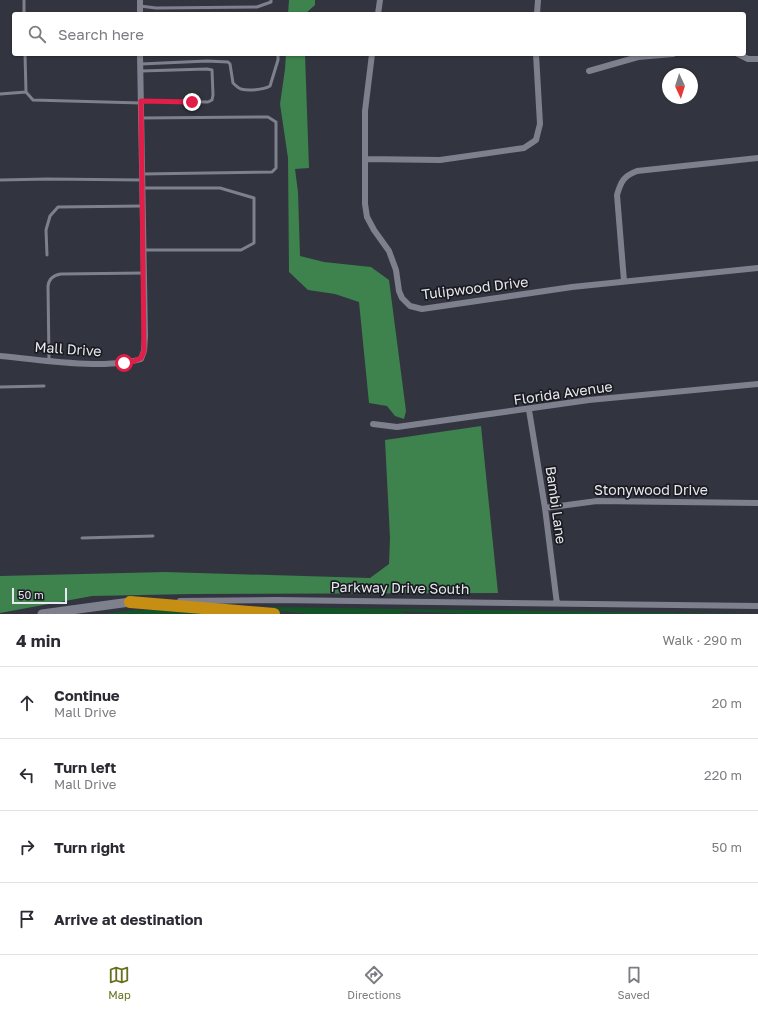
<!DOCTYPE html>
<meta charset="utf-8">
<style>
body{margin:0;font-family:"Golos Text",sans-serif;background:#f2f2f3;color:#2b2b33}
.compass{position:absolute;left:662px;top:68px;width:36px;height:36px;border-radius:50%;background:#fff;box-shadow:0 1px 3px #0004;rotate:176deg}
.scale{position:absolute;left:12px;bottom:10px;width:55px;box-sizing:border-box;padding-left:4px;border:2px solid #e7e9f0;border-top:0;font-size:11px;line-height:14px;white-space:nowrap;color:#e7e9f0;-webkit-text-stroke:3px #1b1c21;paint-order:stroke}
.stop{position:absolute;width:12px;height:12px;margin:-9px;border:3px solid #e11d48;border-radius:50%;background:#fff}
.stop.end{background:#e11d48;border-color:#fff;box-shadow:0 1px 4px #0008}
.list{margin:0;padding:0;list-style:none}
h2{display:flex;justify-content:space-between;align-items:center;height:52px;margin:0;padding:0 16px;font-size:17px}
h2 small{font-size:13px;font-weight:400;color:#7c7c81}
.list li{display:grid;grid-template-columns:26px 1fr auto;gap:12px;align-items:center;box-sizing:border-box;height:72px;padding:0 16px;border-top:1px solid #e1e1e2}
.list b{display:block;font-size:15px;white-space:nowrap}
.list p{margin:0;font-size:13px;white-space:nowrap;color:#7c7c81}
.list em{font-size:13px;font-style:normal;color:#7c7c81}
.icon{flex:none;width:22px;height:22px;fill:none;stroke:currentColor;stroke-width:2;stroke-linecap:round;stroke-linejoin:round}
.map{position:relative;flex:none;width:758px;height:614px;overflow:hidden}
.search{position:absolute;background:#fff;box-shadow:0 1px 3px #0004;left:12px;right:12px;top:12px;height:44px;display:flex;align-items:center;gap:10px;box-sizing:border-box;padding:0 14px;border-radius:4px;color:#7c7c81;font-size:15px}
.sheet{height:340px;background:#fff}
nav{display:flex;justify-content:space-around;align-items:center;box-sizing:border-box;height:56px;border-top:1px solid #e1e1e2;background:#fff;font-size:11px;color:#7c7c81}
nav a{display:grid;justify-items:center;gap:2px}
nav .on{color:#66701d}
.map>svg:first-child{display:block}
.green{fill:#145327}
.forest{fill:#3e824d}
.lines{fill:none;stroke-linecap:round;stroke-linejoin:round}
.lane{stroke:#7e808d;stroke-width:3}
.street{stroke:#7e808d;stroke-width:6}
.secondary{stroke:#7e808d;stroke-width:9}
.highway{stroke:#c68e13;stroke-width:12}
.route{stroke:#e11d48;stroke-width:5}
.labels{text-anchor:middle;stroke-width:3.5;stroke-linejoin:round;paint-order:stroke}
.street-label{font-size:14px;fill:#e7e9f0;stroke:#1b1c21}
</style>
<div class="map">
<svg width="758" height="614" viewBox="0 0 758 614">
<rect width="100%" height="100%" fill="#32343f"/>
<!-- green -->
<path class="green" d="M 272,607 L 758,614 L 476,614 L 398,611 L 408,614 L 307,614 L 273,610 L 270,608 Z
M 134,610 L 181,610 L 253,614 L 104,614 Z"/>
<!-- forest -->
<path class="forest" d="M 289,0 L 315,0 L 315,5 L 305,14 L 288,14 Z
M 286,54 L 305,54 L 309,168 L 295,169 L 298,192 L 300,256 L 324,262 L 371,267 L 389,280 L 406,411 L 404,419 L 395,416 L 387,406 L 369,403 L 359,302 L 335,294 L 308,290 L 289,272 L 288,158 L 280,104 L 285,69 Z
M 481,426 L 498,593 L 192,594 L 92,596 L 0,613 L 0,576 L 165,572 L 370,578 L 389,564 L 390,538 L 385,440 Z"/>
<g class="lines">
<!-- lane -->
<path class="lane" d="M 24,0 L 24,14
M 140,6 L 156,8 L 257,7 L 271,2 L 271,0
M 195,14 L 264,14
M 25,54 L 26,92 L 33,100 L 141,103
M 141,64 L 207,61 L 228,62 L 230,64 L 233,83 C 235,85 238,88 241,89 C 248,91 263,90 270,86 L 278,60 L 278,54
M 141,71 L 207,69 L 212,70 L 213,95 L 212,100 L 208,102 L 141,101
M 0,94 L 26,92
M 141,118 L 268,117 L 276,122 L 276,168 L 272,172 L 142,174
M 0,180 L 48,179 L 142,180
M 143,188 L 220,188 L 254,198 L 254,243 L 241,250 L 144,250
M 47,255 L 46,230 L 50,216 L 58,207 L 143,206
M 49,361 L 48,286 C 49,278 54,275 61,274 L 144,273
M 0,387 L 44,386
M 82,538 L 153,536"/>
<!-- street -->
<path class="street" d="M 140,0 L 140,14
M 378,14 L 380,0
M 537,14 L 538,0
M 372,54 L 365,111 L 365,204 L 367,217 L 374,230 L 389,251 L 396,270 L 399,291 L 402,298 L 410,306 L 422,309 L 572,287 L 758,268
M 738,54 L 748,59 L 758,59
M 589,71 L 638,57 L 673,54
M 365,159 L 440,160 L 524,148 L 536,140 L 540,124 L 536,54
M 624,281 L 617,195 C 621,181 624,176 637,171 L 758,158
M 0,356 C 35,359 70,365 105,364 C 118,363 129,363 141,359 L 144,351 L 145,336 L 140,54
M 529,410 L 545,508 L 557,604
M 373,424 L 397,427 L 589,400 L 758,384
M 545,508 L 597,501 L 758,503
M 180,601 L 276,600 L 758,606"/>
<!-- secondary -->
<path class="secondary" d="M 42,614 L 130,602"/>
<!-- highway -->
<path class="highway" d="M 130,602 L 274,614"/>
</g>
<g class="lines">
<!-- route -->
<path class="route" d="M 124,363 L 132,362 L 141,358 L 144,351 L 141,101 L 192,102"/>
</g>
<g class="labels">
<!-- street labels -->
<g class="street-label">
<text transform="translate(475 288) rotate(-7)" y="5">Tulipwood Drive</text>
<text transform="translate(68 349) rotate(4)" y="5">Mall Drive</text>
<text transform="translate(563 393) rotate(-8)" y="5">Florida Avenue</text>
<text x="651" y="495">Stonywood Drive</text>
<text transform="translate(556 505) rotate(82)" y="5">Bambi Lane</text>
<text transform="translate(400 588) rotate(1)" y="5">Parkway Drive South</text>
</g>
</g>
</svg>
<svg class="compass" viewBox="-18 -18 36 36"><path d="M0-13l5 13h-10z" fill="#e53935"/><path d="M0 13l5-13h-10z" fill="#7c7c81"/></svg>
<div class="scale">50 m</div>
<div class="stop" style="left:124px;top:363px"></div>
<div class="stop end" style="left:192px;top:102px"></div>
<div class="search"><svg class="icon" aria-label="search" viewBox="0 0 24 24"><circle cx="10" cy="10" r="6"/><path d="M15 15l6 6"/></svg>Search here</div>
</div>
<section class="sheet">
<h2>4 min<small>Walk · 290 m</small></h2>
<ul class="list">
<li><svg class="icon" aria-label="ahead" viewBox="0 0 24 24"><path d="M12 20V5M6 11l6-6 6 6"/></svg><div><b>Continue</b><p>Mall Drive</p></div><em>20 m</em></li>
<li><svg class="icon" aria-label="left" viewBox="0 0 24 24"><path d="M17 20v-9H6M10 6l-5 5 5 5"/></svg><div><b>Turn left</b><p>Mall Drive</p></div><em>220 m</em></li>
<li><svg class="icon" aria-label="right" viewBox="0 0 24 24"><path d="M7 20v-9h11M14 6l5 5-5 5"/></svg><div><b>Turn right</b></div><em>50 m</em></li>
<li><svg class="icon" aria-label="arrive" viewBox="0 0 24 24"><path d="M6 21V4h12l-3 4 3 4H6"/></svg><div><b>Arrive at destination</b></div></li>
</ul>
</section>
<nav>
<a class="on"><svg class="icon" aria-label="map" viewBox="0 0 24 24"><path d="M3 6l6-2 6 2 6-2v14l-6 2-6-2-6 2zM9 4v14M15 6v14"/></svg>Map</a>
<a><svg class="icon" aria-label="directions" viewBox="0 0 24 24"><path d="M12 3l9 9-9 9-9-9zM9 14v-3h6M13 9l2 2-2 2"/></svg>Directions</a>
<a><svg class="icon" aria-label="saved" viewBox="0 0 24 24"><path d="M7 4h10v16l-5-4-5 4z"/></svg>Saved</a>
</nav>
